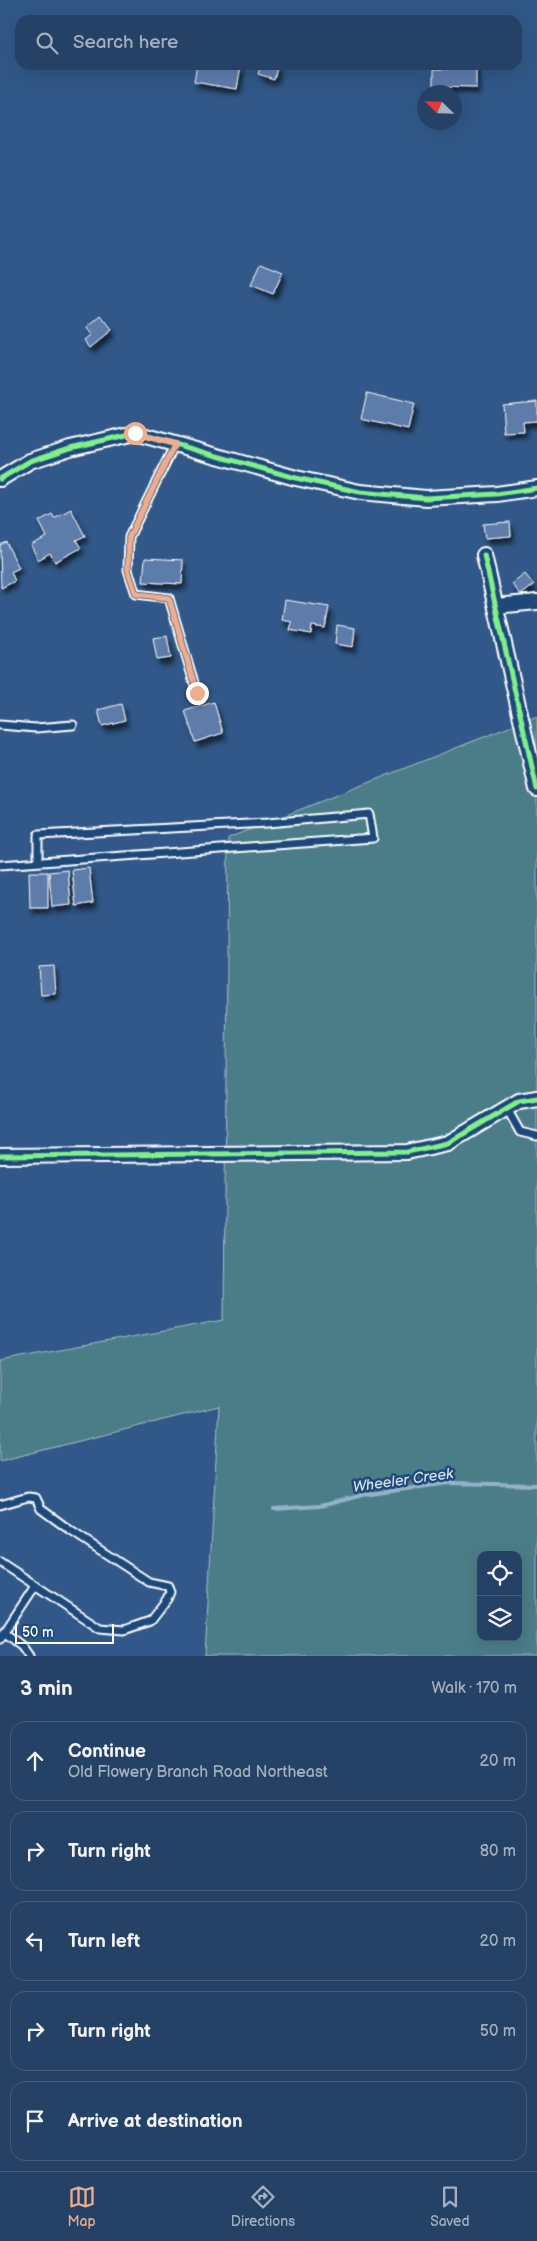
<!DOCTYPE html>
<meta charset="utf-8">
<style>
body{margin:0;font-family:"Balsamiq Sans",sans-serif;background:#314d6f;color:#f1f3f6}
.controls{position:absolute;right:15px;bottom:15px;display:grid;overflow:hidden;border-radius:10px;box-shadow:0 5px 20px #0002}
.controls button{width:45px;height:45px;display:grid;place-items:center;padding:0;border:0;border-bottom:1px solid #425b7a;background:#254266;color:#f1f3f6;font:25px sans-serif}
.compass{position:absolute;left:417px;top:85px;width:45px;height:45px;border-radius:50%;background:#254266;box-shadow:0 5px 20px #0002;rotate:293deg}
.scale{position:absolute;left:15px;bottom:12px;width:99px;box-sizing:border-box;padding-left:5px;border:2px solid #fff;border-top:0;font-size:14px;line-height:18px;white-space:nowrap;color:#fff;-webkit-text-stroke:4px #1f4a7a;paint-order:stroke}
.stop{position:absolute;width:15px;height:15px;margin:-11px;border:4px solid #eead8d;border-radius:50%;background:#fff}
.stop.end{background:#eead8d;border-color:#fff;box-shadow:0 1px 5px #0008}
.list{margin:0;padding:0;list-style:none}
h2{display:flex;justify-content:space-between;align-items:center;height:65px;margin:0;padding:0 20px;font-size:21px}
h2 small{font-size:16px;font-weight:400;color:#a3b0bf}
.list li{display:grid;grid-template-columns:32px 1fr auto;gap:15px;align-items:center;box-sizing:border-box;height:80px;margin:0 10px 10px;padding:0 10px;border:1px solid #425b7a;border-radius:15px}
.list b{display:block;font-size:19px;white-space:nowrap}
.list p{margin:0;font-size:16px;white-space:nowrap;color:#a3b0bf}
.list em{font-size:16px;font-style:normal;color:#a3b0bf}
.icon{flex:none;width:28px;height:28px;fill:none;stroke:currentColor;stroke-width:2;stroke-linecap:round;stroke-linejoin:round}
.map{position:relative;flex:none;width:537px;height:1656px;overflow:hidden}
.search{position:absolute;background:#254266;box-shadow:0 5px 20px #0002;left:15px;right:15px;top:15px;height:55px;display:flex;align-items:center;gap:12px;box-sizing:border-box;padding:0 18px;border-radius:15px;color:#a3b0bf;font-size:19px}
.sheet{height:515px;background:#254266}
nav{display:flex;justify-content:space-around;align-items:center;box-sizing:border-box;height:70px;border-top:1px solid #425b7a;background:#254266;font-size:14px;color:#a3b0bf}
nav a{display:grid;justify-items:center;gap:2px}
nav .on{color:#eead8d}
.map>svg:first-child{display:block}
.green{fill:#4c7d88;stroke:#a6bec4;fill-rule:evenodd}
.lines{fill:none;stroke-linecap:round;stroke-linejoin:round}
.stream{stroke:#94b2cb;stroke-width:4}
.building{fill:#5d7baa;stroke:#fff;filter:url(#shadow)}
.lane-casing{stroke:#fff;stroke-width:11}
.street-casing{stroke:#fff;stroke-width:18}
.lane{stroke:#1f4a7a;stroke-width:7}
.street{stroke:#1f4a7a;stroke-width:14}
.cycleway-casing{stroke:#1f4a7a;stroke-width:8}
.cycleway{stroke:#82f089;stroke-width:5}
.route{stroke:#eead8d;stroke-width:6}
.labels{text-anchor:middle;stroke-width:5;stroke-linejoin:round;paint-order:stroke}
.water-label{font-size:15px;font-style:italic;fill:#d2dfe9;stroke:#1f4a7a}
</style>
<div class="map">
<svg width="537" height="1656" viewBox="0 0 537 1656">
<defs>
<filter id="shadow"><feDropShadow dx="3" dy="5.5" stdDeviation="2.5" flood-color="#0009"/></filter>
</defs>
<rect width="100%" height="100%" fill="#315888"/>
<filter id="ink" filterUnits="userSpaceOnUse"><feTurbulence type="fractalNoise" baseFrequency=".02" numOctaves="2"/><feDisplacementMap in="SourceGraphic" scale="10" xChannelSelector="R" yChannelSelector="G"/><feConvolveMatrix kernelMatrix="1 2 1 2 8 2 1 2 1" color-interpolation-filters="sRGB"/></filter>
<g filter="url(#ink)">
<!-- green -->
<path class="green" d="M 537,716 L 537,1656 L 205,1656 L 219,1406 L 0,1461 L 0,1361 L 224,1320 L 228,838 ZM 481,1555 L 518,1555 L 518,1637 L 481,1637 Z"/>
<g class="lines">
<!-- stream -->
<path class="stream" d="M 274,1509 L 320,1506 L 363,1495 L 449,1483 L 537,1485"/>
</g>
<!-- building -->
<path class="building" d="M 197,65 L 241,65 L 237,89 L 194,82 Z
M 261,65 L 278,65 L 274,79 L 258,74 Z
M 448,65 L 476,65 L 476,88 L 434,87 L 434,69 L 448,69 Z
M 261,263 L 283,272 L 273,294 L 251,285 Z
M 101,316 L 112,330 L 91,347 L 86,340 L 92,335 L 87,328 Z
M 367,393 L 414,404 L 408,430 L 361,419 Z
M 537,401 L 537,421 L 523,422 L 524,432 L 504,433 L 502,404 Z
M 71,509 L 85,536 L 76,540 L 81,548 L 55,562 L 50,553 L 38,560 L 31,545 L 47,537 L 39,521 L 52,514 L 54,518 Z
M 510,522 L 511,536 L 485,538 L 483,524 Z
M 6,542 L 19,568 L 11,572 L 15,581 L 1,588 L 0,545 Z
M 145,558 L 183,560 L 182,584 L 143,582 Z
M 525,574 L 534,585 L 521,595 L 512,584 Z
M 285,600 L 329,607 L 325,628 L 312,626 L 311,634 L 290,630 L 292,622 L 282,620 Z
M 337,625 L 355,628 L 353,647 L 335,644 Z
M 167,636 L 171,658 L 157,660 L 153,638 Z
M 214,702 L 223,733 L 195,742 L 185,711 Z
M 121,704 L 125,720 L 102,726 L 98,710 Z
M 89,868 L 93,903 L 76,906 L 72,870 Z
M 68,870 L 71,905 L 52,907 L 49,872 Z
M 29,872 L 48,872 L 48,908 L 30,908 Z
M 54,966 L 56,994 L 41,995 L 39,967 Z"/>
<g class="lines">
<!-- lane casing -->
<g class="lane-casing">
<path id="lane" d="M 175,444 L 129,537 L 128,570 L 136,594 L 169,598 L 197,693
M 0,725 L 36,728 L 73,725
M 0,865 L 373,838 L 369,814 L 267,823 L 38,835 L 38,861
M 507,1109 L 520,1132 L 537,1136
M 0,1505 L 28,1497 L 36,1498 L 41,1509 L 71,1531 L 149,1582 L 168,1586 L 170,1592 L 167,1599 L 150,1621 L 124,1630 L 100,1628 L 0,1562
M 5,1633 L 22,1646 L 29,1656
M 0,1639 L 35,1586"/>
</g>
<!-- street casing -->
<g class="street-casing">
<path id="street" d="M 0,479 L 30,461 L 70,448 L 135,433 L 296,478 L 360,492 L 426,498 L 497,494 L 537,488
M 484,555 L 537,789
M 496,606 L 537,602
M 0,1156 L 407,1152 L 448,1143 L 519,1101 L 537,1098"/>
</g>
<!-- lane -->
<use href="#lane" class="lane"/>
<!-- street -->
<use href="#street" class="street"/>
<!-- cycleway casing -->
<g class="cycleway-casing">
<path id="cycleway" d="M 0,479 L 30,461 L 70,448 L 135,433 L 296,478 L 360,492 L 426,498 L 497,494 L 537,488
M 484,555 L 537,789
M 0,1156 L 407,1152 L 448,1143 L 519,1101 L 537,1098"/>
</g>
<!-- cycleway -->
<use href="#cycleway" class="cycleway"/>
</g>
</g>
<g class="lines" filter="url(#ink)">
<!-- route -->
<path class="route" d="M 135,433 L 175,444 L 129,537 L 128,570 L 136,594 L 169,598 L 197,693"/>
</g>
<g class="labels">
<!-- water labels -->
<g class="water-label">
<text transform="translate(403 1480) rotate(-8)" y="5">Wheeler Creek</text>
</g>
</g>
</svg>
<div class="controls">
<button><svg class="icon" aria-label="locate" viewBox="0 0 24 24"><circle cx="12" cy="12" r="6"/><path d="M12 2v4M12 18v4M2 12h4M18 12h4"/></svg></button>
<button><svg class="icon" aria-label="layers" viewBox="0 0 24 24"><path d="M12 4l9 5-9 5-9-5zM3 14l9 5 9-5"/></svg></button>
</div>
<svg class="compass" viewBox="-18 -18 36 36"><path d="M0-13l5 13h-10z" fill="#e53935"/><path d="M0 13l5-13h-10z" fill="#a3b0bf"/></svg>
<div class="scale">50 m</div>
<div class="stop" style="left:135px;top:433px"></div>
<div class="stop end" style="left:197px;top:693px"></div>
<div class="search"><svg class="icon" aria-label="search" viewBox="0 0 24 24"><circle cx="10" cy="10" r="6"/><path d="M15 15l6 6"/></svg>Search here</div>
</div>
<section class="sheet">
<h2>3 min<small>Walk · 170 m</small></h2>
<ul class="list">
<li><svg class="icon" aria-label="ahead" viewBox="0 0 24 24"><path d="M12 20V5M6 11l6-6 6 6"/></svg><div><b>Continue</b><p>Old Flowery Branch Road Northeast</p></div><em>20 m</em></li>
<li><svg class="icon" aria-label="right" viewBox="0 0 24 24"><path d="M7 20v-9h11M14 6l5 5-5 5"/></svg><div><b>Turn right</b></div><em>80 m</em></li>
<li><svg class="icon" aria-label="left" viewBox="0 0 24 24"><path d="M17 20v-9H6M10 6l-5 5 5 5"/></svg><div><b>Turn left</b></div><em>20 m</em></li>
<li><svg class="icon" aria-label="right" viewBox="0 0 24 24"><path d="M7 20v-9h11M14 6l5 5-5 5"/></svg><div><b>Turn right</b></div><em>50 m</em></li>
<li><svg class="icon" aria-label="arrive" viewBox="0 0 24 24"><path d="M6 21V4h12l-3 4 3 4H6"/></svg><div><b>Arrive at destination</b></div></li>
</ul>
</section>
<nav>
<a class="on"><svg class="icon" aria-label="map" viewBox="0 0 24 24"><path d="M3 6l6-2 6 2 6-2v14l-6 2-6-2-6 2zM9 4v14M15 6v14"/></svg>Map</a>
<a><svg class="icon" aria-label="directions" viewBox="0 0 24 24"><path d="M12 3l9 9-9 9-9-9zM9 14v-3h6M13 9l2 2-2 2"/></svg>Directions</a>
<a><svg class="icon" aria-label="saved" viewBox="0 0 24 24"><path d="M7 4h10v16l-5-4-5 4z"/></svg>Saved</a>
</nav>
